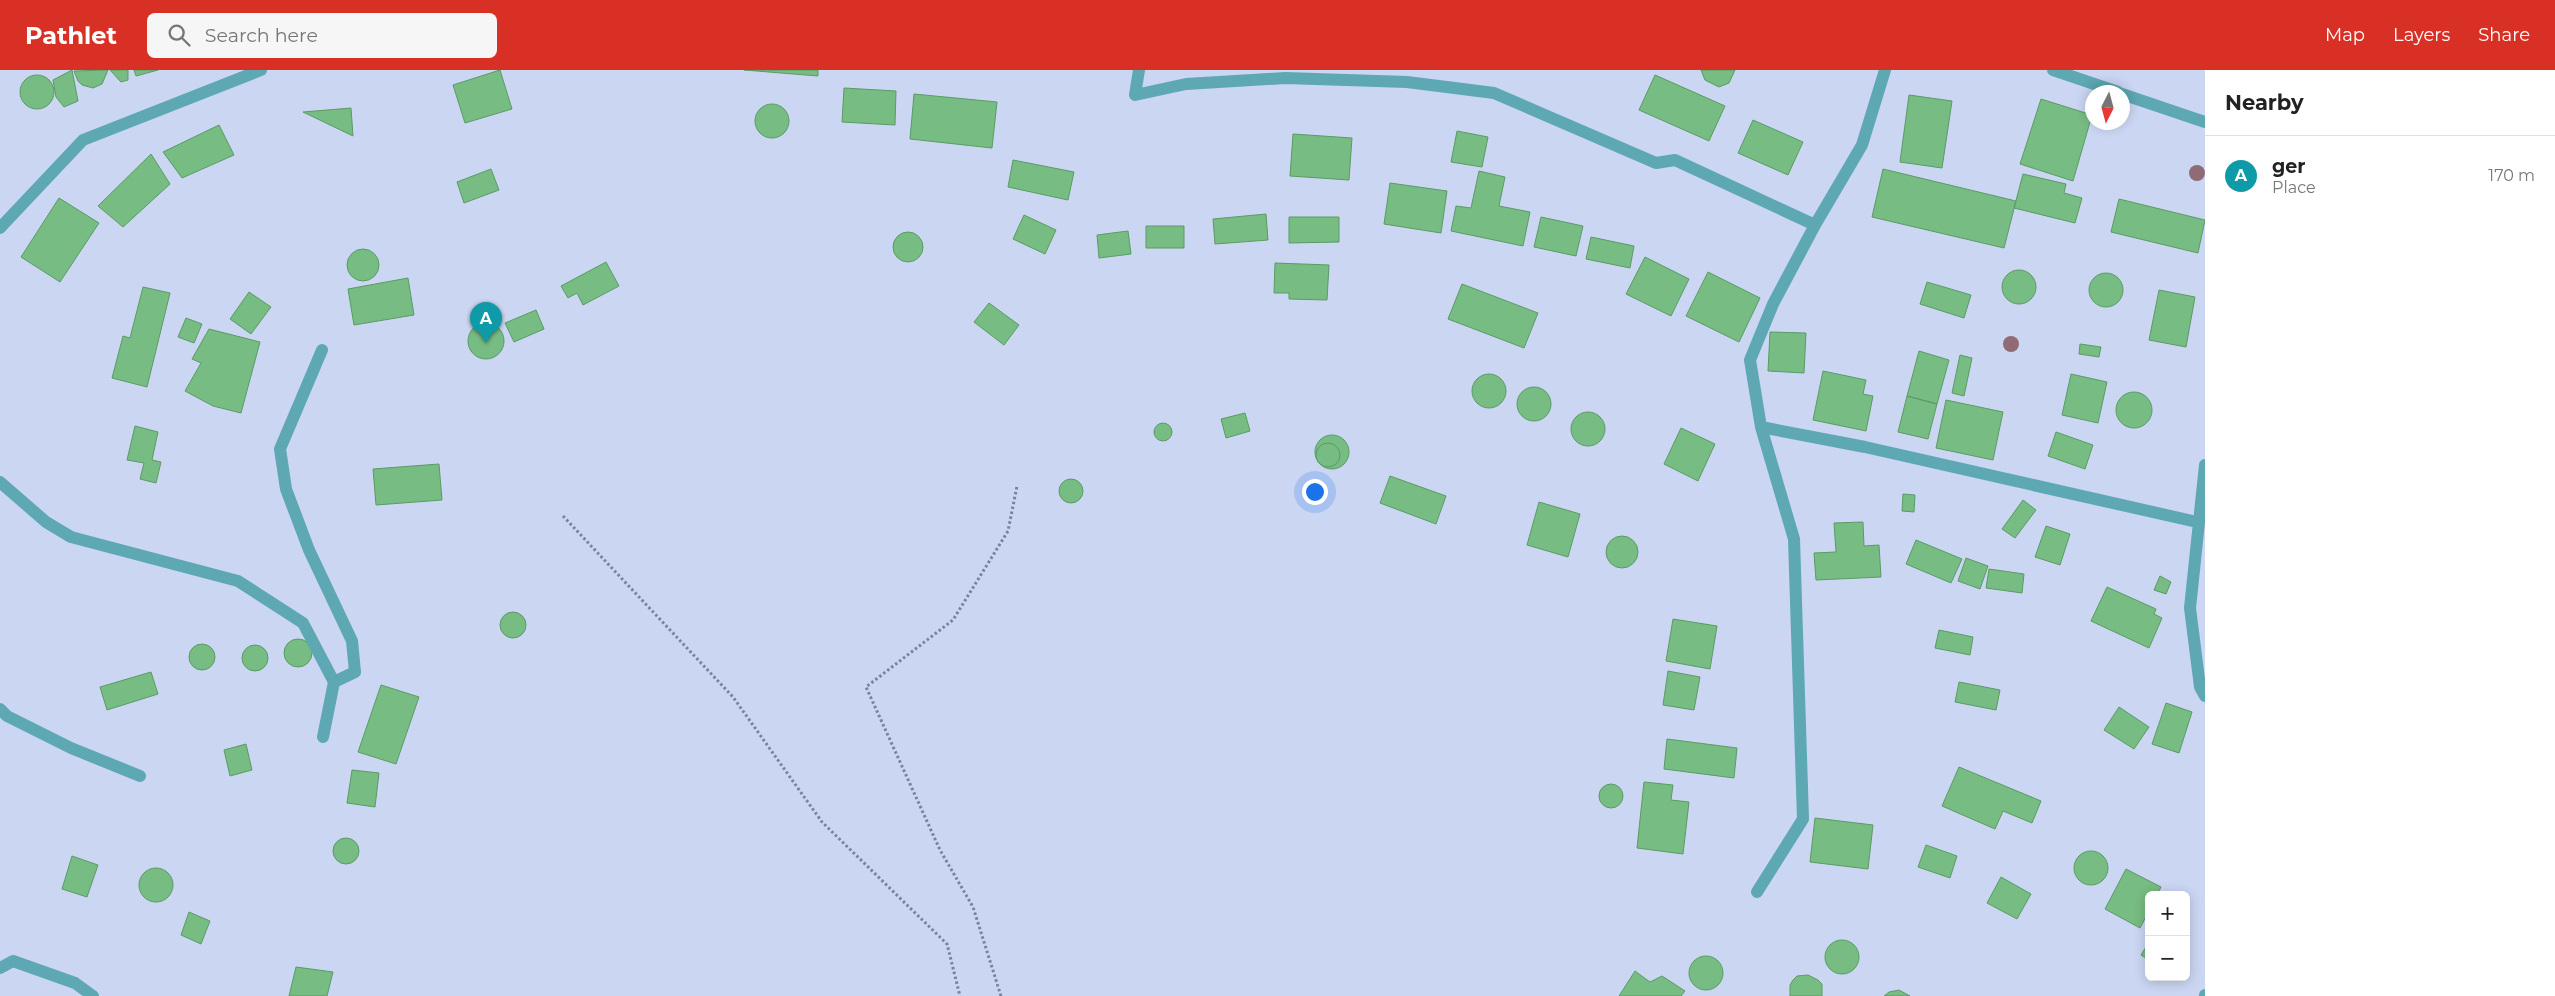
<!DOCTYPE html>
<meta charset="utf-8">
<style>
body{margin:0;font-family:Montserrat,sans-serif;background:#f6f6f6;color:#222}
.controls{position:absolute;right:15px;bottom:15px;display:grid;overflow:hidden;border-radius:8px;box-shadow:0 2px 12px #0003}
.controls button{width:45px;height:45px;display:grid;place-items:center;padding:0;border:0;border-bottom:1px solid #e0e0e0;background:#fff;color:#222;font:25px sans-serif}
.compass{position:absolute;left:2085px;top:15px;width:45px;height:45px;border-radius:50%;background:#fff;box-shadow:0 2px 12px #0003;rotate:186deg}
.you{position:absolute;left:1314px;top:421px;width:18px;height:18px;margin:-12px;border:4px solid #fff;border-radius:50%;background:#1a73e8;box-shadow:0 0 0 8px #1a73e833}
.badge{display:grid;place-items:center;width:32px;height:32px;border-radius:50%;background:#d93025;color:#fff;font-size:16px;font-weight:700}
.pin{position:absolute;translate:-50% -41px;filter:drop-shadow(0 1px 2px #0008)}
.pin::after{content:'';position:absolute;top:26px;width:18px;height:15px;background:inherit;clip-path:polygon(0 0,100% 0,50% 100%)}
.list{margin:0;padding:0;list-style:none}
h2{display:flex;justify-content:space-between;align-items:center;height:65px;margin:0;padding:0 20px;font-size:21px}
h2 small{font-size:16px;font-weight:400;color:#767676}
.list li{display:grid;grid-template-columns:32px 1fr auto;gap:15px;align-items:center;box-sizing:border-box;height:80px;padding:0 20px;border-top:1px solid #e0e0e0}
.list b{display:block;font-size:19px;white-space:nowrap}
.list p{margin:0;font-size:16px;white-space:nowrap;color:#767676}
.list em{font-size:16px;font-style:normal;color:#767676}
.icon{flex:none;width:28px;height:28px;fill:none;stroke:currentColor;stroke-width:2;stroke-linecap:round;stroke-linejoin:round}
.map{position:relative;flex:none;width:2205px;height:926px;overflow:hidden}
header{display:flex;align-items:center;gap:30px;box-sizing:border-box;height:70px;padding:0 25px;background:#d93025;color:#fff}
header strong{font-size:24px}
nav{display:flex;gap:28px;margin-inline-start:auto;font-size:18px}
.search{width:350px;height:45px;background:#f6f6f6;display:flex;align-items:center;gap:12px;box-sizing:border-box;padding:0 18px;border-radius:8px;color:#767676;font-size:19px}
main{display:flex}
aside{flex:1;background:#fff}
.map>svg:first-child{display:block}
.building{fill:#77bc82;stroke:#5a9b65}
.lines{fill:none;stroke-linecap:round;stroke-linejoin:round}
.path{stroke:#7883a0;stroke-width:3;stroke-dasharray:2.5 2.5;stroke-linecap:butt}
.minor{stroke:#5da8b3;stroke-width:12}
.tree{fill:#906a75}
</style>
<header>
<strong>Pathlet</strong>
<div class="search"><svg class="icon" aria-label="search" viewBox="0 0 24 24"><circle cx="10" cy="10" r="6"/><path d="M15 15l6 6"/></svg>Search here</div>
<nav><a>Map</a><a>Layers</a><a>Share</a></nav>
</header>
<main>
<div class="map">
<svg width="2205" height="926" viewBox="0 0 2205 926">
<rect width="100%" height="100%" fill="#cbd6f3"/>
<!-- building -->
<path class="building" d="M 72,0 L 78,31 L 64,37 L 56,27 L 53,10 Z
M 108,0 L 102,14 L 93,18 L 82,15 L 78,11 L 74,1 Z
M 110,0 L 128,0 L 128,10 L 121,12 Z
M 134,0 L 158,0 L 136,6 Z
M 500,0 L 512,39 L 465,53 L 453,15 Z
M 744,0 L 818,0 L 818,6 Z
M 1701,0 L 1735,0 L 1729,13 L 1719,17 L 1705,10 Z
M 1655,5 L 1725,36 L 1709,71 L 1639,40 Z
M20 22a17 17 0 1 1 34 0a17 17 0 1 1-34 0Z
M 844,18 L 896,21 L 895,55 L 842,52 Z
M 914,24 L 997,32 L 992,78 L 910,69 Z
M 1909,25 L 1952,31 L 1942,98 L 1900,92 Z
M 2041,29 L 2092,45 L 2073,111 L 2020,94 Z
M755 51a17 17 0 1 1 34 0a17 17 0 1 1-34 0Z
M 351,38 L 353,66 L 303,42 Z
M 1753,50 L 1803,72 L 1788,105 L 1738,83 Z
M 219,55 L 234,85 L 182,108 L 163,82 Z
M 1457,61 L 1488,67 L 1482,97 L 1451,92 Z
M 1293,64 L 1352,68 L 1349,110 L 1290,106 Z
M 151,84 L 170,114 L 123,157 L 98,136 Z
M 1013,90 L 1074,102 L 1068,130 L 1008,117 Z
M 491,99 L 499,120 L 464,133 L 457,112 Z
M 1883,99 L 2016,131 L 2004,178 L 1872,147 Z
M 1479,101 L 1505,107 L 1499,136 L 1530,142 L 1523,176 L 1451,161 L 1456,136 L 1471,138 Z
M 2023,104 L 2066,114 L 2064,123 L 2082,128 L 2075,153 L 2014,138 Z
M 1390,113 L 1447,121 L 1441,163 L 1384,154 Z
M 59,128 L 99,153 L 60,212 L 21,187 Z
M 2119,129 L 2205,150 L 2198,183 L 2111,162 Z
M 1266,144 L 1268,170 L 1215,174 L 1213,149 Z
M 1024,145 L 1056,160 L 1045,184 L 1013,169 Z
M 1289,147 L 1339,147 L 1339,172 L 1289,173 Z
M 1541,147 L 1583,156 L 1576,186 L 1534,177 Z
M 1146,156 L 1184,156 L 1184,178 L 1146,178 Z
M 1128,161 L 1131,184 L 1099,188 L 1097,165 Z
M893 177a15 15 0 1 1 30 0a15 15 0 1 1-30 0Z
M 1591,167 L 1634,176 L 1630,198 L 1586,189 Z
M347 195a16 16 0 1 1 32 0a16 16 0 1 1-32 0Z
M 1645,187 L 1689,209 L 1671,246 L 1626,224 Z
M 606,192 L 619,216 L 583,235 L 577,223 L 568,228 L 561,216 Z
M 1275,193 L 1329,195 L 1327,230 L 1289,229 L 1289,223 L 1274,223 Z
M2002 217a17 17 0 1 1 34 0a17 17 0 1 1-34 0Z
M 1708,202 L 1760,228 L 1739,272 L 1686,246 Z
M2089 220a17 17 0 1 1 34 0a17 17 0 1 1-34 0Z
M 408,208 L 414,245 L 354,255 L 348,219 Z
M 1927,212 L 1971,225 L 1964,248 L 1920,234 Z
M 1462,214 L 1538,243 L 1524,278 L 1448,249 Z
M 143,217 L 170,223 L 147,317 L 112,308 L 123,266 L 130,268 Z
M 2159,220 L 2195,227 L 2186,277 L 2149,270 Z
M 249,222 L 271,237 L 251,264 L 230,249 Z
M 989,233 L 1019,255 L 1004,275 L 974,252 Z
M 536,240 L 544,259 L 514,272 L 505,253 Z
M 186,248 L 202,254 L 194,273 L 178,267 Z
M468 271a18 18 0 1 1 36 0a18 18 0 1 1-36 0Z
M 209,259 L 260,272 L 241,343 L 213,336 L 185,321 L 201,293 L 192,289 Z
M 1770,262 L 1806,263 L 1804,303 L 1768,301 Z
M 2080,274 L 2101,277 L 2099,287 L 2079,284 Z
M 1919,281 L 1949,290 L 1937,334 L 1907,326 Z
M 1960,285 L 1972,288 L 1964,326 L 1952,323 Z
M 1823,301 L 1866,310 L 1863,324 L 1873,326 L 1866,361 L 1813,350 Z
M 2071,304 L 2107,312 L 2098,353 L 2062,345 Z
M1472 321a17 17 0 1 1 34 0a17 17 0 1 1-34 0Z
M1517 334a17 17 0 1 1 34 0a17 17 0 1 1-34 0Z
M2116 340a18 18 0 1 1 36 0a18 18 0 1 1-36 0Z
M 1907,326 L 1937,334 L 1928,369 L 1898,362 Z
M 1946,330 L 2003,342 L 1993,390 L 1936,378 Z
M1571 359a17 17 0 1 1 34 0a17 17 0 1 1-34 0Z
M 1245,343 L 1250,361 L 1226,368 L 1221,349 Z
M1154 362a9 9 0 1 1 18 0a9 9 0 1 1-18 0Z
M 135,356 L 158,362 L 152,390 L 161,392 L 156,413 L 140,409 L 144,393 L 127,390 Z
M 1681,358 L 1715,374 L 1698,411 L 1664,394 Z
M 2056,362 L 2093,375 L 2085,399 L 2048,386 Z
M1315 382a17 17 0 1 1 34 0a17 17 0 1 1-34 0Z
M1316 385a12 12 0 1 1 24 0a12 12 0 1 1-24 0Z
M 439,394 L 442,430 L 376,435 L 373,399 Z
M 1390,406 L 1446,426 L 1436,454 L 1380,433 Z
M1059 421a12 12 0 1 1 24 0a12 12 0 1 1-24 0Z
M 1903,424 L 1915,425 L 1914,442 L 1902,441 Z
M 2023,430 L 2036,440 L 2015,468 L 2002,459 Z
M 1539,432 L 1580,444 L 1568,487 L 1527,475 Z
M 1863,452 L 1864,476 L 1879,475 L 1881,507 L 1816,510 L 1814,483 L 1836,482 L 1834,453 Z
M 2046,456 L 2070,464 L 2060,495 L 2035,487 Z
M1606 482a16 16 0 1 1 32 0a16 16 0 1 1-32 0Z
M 1916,470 L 1962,489 L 1951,513 L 1906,494 Z
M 1966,488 L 1988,496 L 1980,519 L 1958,511 Z
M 1989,499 L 2024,504 L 2022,523 L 1986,518 Z
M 2160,506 L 2171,512 L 2166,524 L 2154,520 Z
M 2107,517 L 2156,539 L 2154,544 L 2162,548 L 2149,578 L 2091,551 Z
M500 555a13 13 0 1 1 26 0a13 13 0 1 1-26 0Z
M 1673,549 L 1717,556 L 1710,599 L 1666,591 Z
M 1939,560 L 1973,567 L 1970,585 L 1935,578 Z
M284 583a14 14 0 1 1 28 0a14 14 0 1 1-28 0Z
M189 587a13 13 0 1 1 26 0a13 13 0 1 1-26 0Z
M242 588a13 13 0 1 1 26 0a13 13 0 1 1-26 0Z
M 1668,601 L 1700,607 L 1694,640 L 1663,635 Z
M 151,602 L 158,624 L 107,640 L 100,617 Z
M 1959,612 L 2000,620 L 1996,640 L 1955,632 Z
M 381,615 L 419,627 L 396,694 L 358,682 Z
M 2166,633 L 2192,642 L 2179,683 L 2152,674 Z
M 2119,637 L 2149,657 L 2134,679 L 2104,660 Z
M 1667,669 L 1737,678 L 1734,708 L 1664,699 Z
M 246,674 L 252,700 L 230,706 L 224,680 Z
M 1959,697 L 2041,731 L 2032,753 L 2003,741 L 1995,759 L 1942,736 Z
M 352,700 L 379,703 L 375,737 L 347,733 Z
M 1644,712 L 1673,715 L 1671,730 L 1689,732 L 1683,784 L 1637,778 Z
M1599 726a12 12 0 1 1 24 0a12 12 0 1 1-24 0Z
M 1815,748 L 1873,755 L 1868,799 L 1810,792 Z
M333 781a13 13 0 1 1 26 0a13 13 0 1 1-26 0Z
M 1926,775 L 1957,786 L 1950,808 L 1918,797 Z
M2074 798a17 17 0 1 1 34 0a17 17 0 1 1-34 0Z
M 72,786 L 98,795 L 87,827 L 62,819 Z
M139 815a17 17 0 1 1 34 0a17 17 0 1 1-34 0Z
M 2126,799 L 2161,817 L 2157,825 L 2149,825 L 2149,841 L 2140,858 L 2105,839 Z
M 2001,807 L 2031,824 L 2017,849 L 1987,833 Z
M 189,842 L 210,851 L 201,874 L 181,865 Z
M1825 887a17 17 0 1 1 34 0a17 17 0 1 1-34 0Z
M 2149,872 L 2149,890 L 2141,885 Z
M1689 903a17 17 0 1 1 34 0a17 17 0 1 1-34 0Z
M 296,897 L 333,902 L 327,926 L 289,926 Z
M 1635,901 L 1650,912 L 1662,906 L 1685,921 L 1681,926 L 1619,926 Z
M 1808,905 L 1818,910 L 1822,914 L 1822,926 L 1790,926 L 1790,915 L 1793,910 L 1797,906 Z
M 1899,920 L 1910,926 L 1884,926 L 1889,922 Z"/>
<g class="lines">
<!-- path -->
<path class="path" d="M 563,446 L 733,627 L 822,752 L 947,874 L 960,926
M 1001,926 L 973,837 L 940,780 L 866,617 L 953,550 L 1008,461 L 1017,416"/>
<!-- minor -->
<path class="minor" d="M 1139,0 L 1135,25 L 1186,14 L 1285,8 L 1407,12 L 1494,23 L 1656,93 L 1675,90 L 1815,155
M 2053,0 L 2118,22
M 2122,24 L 2205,52
M 0,158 L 83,70 L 261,0
M 322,280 L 280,379 L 286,419 L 309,480 L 352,571 L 355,602 L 334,612
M 1761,357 L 1865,377 L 2197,452
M 2205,395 L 2190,538 L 2200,617 L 2205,626
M 0,412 L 46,452 L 71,467 L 238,511 L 303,553 L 334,612 L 323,667
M 0,639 L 7,646 L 71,678 L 140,706
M 1757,822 L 1803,749 L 1794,469 L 1761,357 L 1750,290 L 1773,234 L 1815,155 L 1862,75 L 1885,0
M 0,898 L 13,891 L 75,913 L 93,926
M 2205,926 L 2205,925"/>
</g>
<!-- trees -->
<g class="tree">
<circle cx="2197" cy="103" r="8"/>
<circle cx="2011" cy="274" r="8"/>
</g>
</svg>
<div class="controls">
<button>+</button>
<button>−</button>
</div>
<svg class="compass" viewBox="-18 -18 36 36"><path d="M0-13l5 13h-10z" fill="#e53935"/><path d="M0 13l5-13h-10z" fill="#767676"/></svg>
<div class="you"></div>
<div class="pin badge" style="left:486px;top:273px;background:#0f9aa8">A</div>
</div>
<aside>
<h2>Nearby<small></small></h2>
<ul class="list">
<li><span class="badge" style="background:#0f9aa8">A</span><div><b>ger</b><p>Place</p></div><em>170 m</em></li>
</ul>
</aside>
</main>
